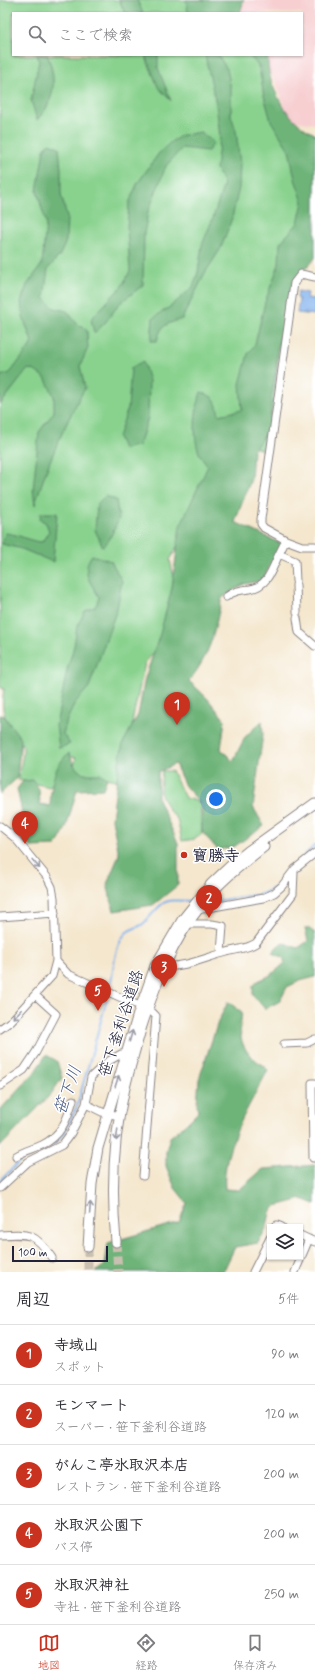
<!DOCTYPE html>
<html lang="ja">
<meta charset="utf-8">
<style>
body{margin:0;font-family:Mynerve,"Klee One",sans-serif;background:#f2f2f3;color:#2b2b33}
.controls{position:absolute;right:12px;bottom:12px;display:grid;overflow:hidden;border-radius:0px;box-shadow:0 1px 3px #0004}
.controls button{width:36px;height:36px;display:grid;place-items:center;padding:0;border:0;border-bottom:1px solid #e1e1e2;background:#fff;color:#2b2b33;font:20px sans-serif}
.scale{position:absolute;left:12px;bottom:10px;width:96px;box-sizing:border-box;padding-left:4px;border:2px solid #22223b;border-top:0;font-size:11px;line-height:14px;white-space:nowrap;color:#22223b;-webkit-text-stroke:3px #fff;paint-order:stroke}
.you{position:absolute;left:216px;top:799px;width:14px;height:14px;margin:-10px;border:3px solid #fff;border-radius:50%;background:#1a73e8;box-shadow:0 0 0 6px #1a73e833}
.badge{display:grid;place-items:center;width:26px;height:26px;border-radius:50%;background:#c8321e;color:#fff;font-size:13px;font-weight:700}
.pin{position:absolute;translate:-50% -33px;filter:drop-shadow(0 1px 2px #0008)}
.pin::after{content:'';position:absolute;top:21px;width:14px;height:12px;background:inherit;clip-path:polygon(0 0,100% 0,50% 100%)}
.list{margin:0;padding:0;list-style:none}
h2{display:flex;justify-content:space-between;align-items:center;height:52px;margin:0;padding:0 16px;font-size:17px}
h2 small{font-size:13px;font-weight:400;color:#7c7c81}
.list li{display:grid;grid-template-columns:26px 1fr auto;gap:12px;align-items:center;box-sizing:border-box;height:60px;padding:0 16px;border-top:1px solid #e1e1e2}
.list b{display:block;font-size:15px;white-space:nowrap}
.list p{margin:0;font-size:13px;white-space:nowrap;color:#7c7c81}
.list em{font-size:13px;font-style:normal;color:#7c7c81}
.icon{flex:none;width:22px;height:22px;fill:none;stroke:currentColor;stroke-width:2;stroke-linecap:round;stroke-linejoin:round}
.map{position:relative;flex:none;width:315px;height:1272px;overflow:hidden}
.search{position:absolute;background:#fff;box-shadow:0 1px 3px #0004;left:12px;right:12px;top:12px;height:44px;display:flex;align-items:center;gap:10px;box-sizing:border-box;padding:0 14px;border-radius:0px;color:#7c7c81;font-size:15px}
.sheet{height:352px;background:#fff}
nav{display:flex;justify-content:space-around;align-items:center;box-sizing:border-box;height:56px;border-top:1px solid #e1e1e2;background:#fff;font-size:11px;color:#7c7c81}
nav a{display:grid;justify-items:center;gap:2px}
nav .on{color:#c8321e}
.map>svg:first-child{display:block}
.built{fill:#f7cfd1}
.green{fill:#89d28e;stroke:#567a64}
.forest{fill:#6eb479;stroke:#486b5a}
.water{fill:#80b1ec;stroke:#516a94}
.lines{fill:none;stroke-linecap:round;stroke-linejoin:round}
.stream{stroke:#80b1ec;stroke-width:2}
.tertiary-tunnel{stroke:#cac0b1;stroke-width:9;stroke-dasharray:9 4.5;stroke-linecap:butt}
.minor-casing{stroke:#8b8484;stroke-width:9}
.tertiary-casing{stroke:#8b8484;stroke-width:11}
.minor{stroke:#fff;stroke-width:7}
.tertiary{stroke:#fff;stroke-width:9}
.oneway{stroke:#9c9ca7}
.poi-dot{fill:#c8321e;stroke:#fff;stroke-width:1.5}
.labels{text-anchor:middle;stroke-width:3;stroke-linejoin:round;paint-order:stroke}
.poi-label{font-size:16px;font-weight:bold;fill:#22223b;stroke:#fff;text-anchor:start}
.street-label{font-size:16px;fill:#22223b;stroke:#fff}
.water-label{font-size:17px;font-style:italic;fill:#485b82;stroke:#fff}
</style>
<div class="map">
<svg width="315" height="1272" viewBox="0 0 315 1272">
<rect width="100%" height="100%" fill="#fff"/>
<filter id="ink" filterUnits="userSpaceOnUse"><feTurbulence type="fractalNoise" baseFrequency=".025" numOctaves="2"/><feDisplacementMap in="SourceGraphic" scale="8" xChannelSelector="R" yChannelSelector="G"/><feConvolveMatrix kernelMatrix="1 2 1 2 8 2 1 2 1" color-interpolation-filters="sRGB"/></filter>
<filter id="wash" filterUnits="userSpaceOnUse"><feTurbulence type="fractalNoise" baseFrequency=".012" numOctaves="4" result="noise"/><feDisplacementMap in="SourceGraphic" scale="16" xChannelSelector="R" yChannelSelector="G"/><feGaussianBlur stdDeviation="0.9" result="paint"/><feColorMatrix in="noise" values="0 0 0 0 0 0 0 0 0 0 0 0 0 0 0 0 0 1.4 0 .05"/><feComposite in="paint" operator="in"/></filter>
<g filter="url(#wash)">
<rect width="100%" height="100%" fill="#f4e7ce"/>
<!-- built -->
<path class="built" d="M 239,0 L 315,0 L 315,124 L 289,120 L 276,82 L 257,55 L 302,55 L 302,13 L 236,13 Z"/>
<!-- green -->
<path class="green" d="M 0,0 L 205,0 L 208,13 L 13,13 L 13,55 L 241,55 L 256,58 L 269,111 L 315,176 L 288,278 L 269,440 L 264,440 L 262,450 L 254,447 L 182,537 L 170,560 L 176,587 L 159,646 L 145,663 L 133,717 L 128,773 L 116,780 L 72,772 L 76,758 L 67,755 L 60,772 L 50,787 L 18,780 C 19,772 24,754 23,747 C 22,744 20,741 18,738 C 6,716 0,718 4,689 L 0,687 Z
M 162,771 L 172,771 L 185,798 L 196,800 L 200,804 L 202,834 L 195,839 L 182,841 L 177,819 L 168,809 L 160,792 Z"/>
<!-- forest -->
<path class="forest" d="M 119,0 L 137,0 L 143,13 L 125,13 Z
M 186,0 L 244,0 L 240,13 L 188,13 Z
M 37,55 L 47,55 C 54,70 56,89 48,105 C 46,110 41,115 37,120 L 31,100 L 39,61 Z
M 145,55 L 158,55 L 158,68 L 171,101 L 158,87 Z
M 205,55 L 218,55 L 227,69 L 231,88 L 231,115 L 236,131 L 240,164 L 239,188 L 232,218 L 221,248 L 205,273 L 182,319 C 167,324 161,324 157,341 L 151,341 L 153,318 L 170,307 L 193,287 L 198,272 L 202,245 L 213,218 L 224,184 L 216,169 L 220,137 L 216,104 Z
M 249,55 L 268,55 C 266,85 287,122 315,134 L 315,258 L 293,282 L 277,349 L 276,370 L 271,399 L 270,424 L 263,437 L 253,451 L 251,479 L 235,522 L 282,544 L 262,581 L 244,584 L 222,598 C 214,632 212,652 189,681 L 207,698 L 225,720 L 221,749 L 233,761 L 245,737 L 262,721 L 263,734 L 253,807 L 264,826 L 235,846 L 218,850 L 202,832 L 202,805 L 185,786 L 175,764 L 158,772 L 158,799 L 178,843 L 178,885 L 153,905 L 114,911 L 107,884 L 119,855 L 112,819 L 119,762 L 123,743 L 138,715 L 145,678 L 160,634 L 172,588 L 180,526 L 208,466 C 205,462 201,457 199,453 C 192,434 195,410 201,392 C 216,397 216,401 219,415 L 242,410 L 240,384 L 248,354 L 255,344 L 265,302 L 279,264 L 280,243 L 298,223 L 303,202 L 295,179 L 289,150 L 271,121 L 263,92 L 260,68 Z
M 201,132 L 214,143 L 208,151 L 182,148 L 166,166 L 148,212 L 144,234 L 143,285 L 120,303 L 104,324 L 94,333 L 91,319 L 122,286 L 130,271 L 127,227 L 129,203 L 137,184 L 159,153 L 172,141 L 183,135 Z
M 49,143 L 59,147 L 61,169 L 61,195 L 67,216 L 66,241 L 60,255 L 48,269 L 44,298 L 54,308 L 67,311 L 78,325 L 83,326 L 87,331 L 88,348 L 80,366 L 85,388 C 65,424 46,466 35,505 L 33,490 L 39,432 L 54,412 L 54,396 L 45,378 L 35,371 L 28,369 L 0,405 L 0,376 L 10,373 L 29,348 L 32,342 L 23,317 L 21,302 L 27,285 L 42,264 L 46,223 L 37,191 L 44,150 Z
M 143,361 L 149,381 L 148,418 L 139,445 L 123,449 L 118,437 L 128,408 L 131,368 Z
M 105,496 L 116,500 L 119,519 L 109,540 L 103,547 L 95,530 L 97,504 Z
M 41,513 L 57,513 L 53,562 L 22,549 L 2,544 L 5,533 C 19,534 31,542 42,542 L 49,531 L 46,523 L 40,519 Z
M 92,555 L 111,561 L 122,581 L 117,609 L 89,687 L 75,703 L 67,720 L 63,734 L 70,744 L 59,748 L 56,725 L 67,670 L 74,646 L 77,627 L 85,611 L 96,606 L 99,597 C 90,582 80,571 92,555 Z
M 0,715 L 4,716 L 21,739 L 17,778 L 0,794 Z
M 69,753 L 75,767 L 83,774 L 101,774 L 107,778 L 103,789 L 77,790 L 66,828 L 56,846 L 31,847 L 17,832 L 23,817 L 17,789 L 23,781 L 33,780 L 39,789 L 40,804 L 50,806 C 51,786 53,766 69,753 Z
M 305,928 L 308,928 L 315,933 L 315,977 L 300,981 L 287,987 L 280,1001 L 265,1009 L 253,995 L 253,986 L 258,981 L 271,975 L 285,963 L 283,957 L 272,953 C 282,939 283,943 298,948 L 308,941 Z
M 228,1002 L 242,1012 C 240,1029 238,1040 249,1054 C 251,1057 264,1066 268,1070 C 250,1105 221,1149 225,1189 L 239,1190 L 263,1169 L 315,1165 L 315,1204 L 302,1199 L 276,1206 L 270,1212 L 267,1227 L 258,1243 L 235,1247 L 223,1272 L 95,1272 L 105,1265 L 108,1243 L 179,1222 L 187,1203 L 175,1188 L 166,1166 L 166,1151 L 170,1137 L 185,1125 L 198,1112 L 197,1103 L 199,1079 L 218,1022 Z
M 46,1055 L 57,1061 L 62,1078 L 51,1094 L 0,1147 L 0,1110 L 34,1073 Z"/>
<!-- water -->
<path class="water" d="M 298,291 L 308,293 L 307,298 L 315,299 L 315,315 L 297,313 L 299,299 L 297,298 Z"/>
<g class="lines">
<!-- stream -->
<path class="stream" d="M 296,864 L 315,845
M 208,902 L 262,894 L 276,887
M 111,983 C 114,968 114,946 126,933 C 131,928 139,928 144,923 C 150,917 155,910 161,905 C 168,898 184,901 194,901
M 0,1181 L 22,1159 L 29,1154 L 55,1143 L 65,1131 L 77,1106 L 107,999"/>
</g>
</g>
<g filter="url(#ink)">
<g class="lines">
<!-- tertiary-tunnel -->
<path class="tertiary-tunnel" d="M 116,1242 L 118,1272
M 88,1247 L 88,1272"/>
<!-- minor casing -->
<g class="minor-casing">
<path id="minor" d="M 315,277 L 301,274 L 294,283 L 261,519 L 261,524 L 264,528 L 286,540 L 302,546 L 315,546
M 286,540 L 279,554 L 295,561 L 296,581
M 296,585 L 297,612
M 226,597 C 233,591 241,590 250,589 C 268,586 272,569 279,554
M 297,618 L 299,632 L 315,646
M 0,826 L 15,838 L 47,877 L 52,887 L 54,898 L 56,961 L 52,976 L 11,1021 L 0,1029
M 197,910 L 263,898 L 274,893 L 282,886 L 295,869 L 315,853
M 0,917 L 55,913
M 187,924 L 212,924 L 223,926 L 221,953
M 56,961 L 68,974 L 135,1004 L 148,1008 L 156,1016 L 143,1176
M 164,966 C 184,968 207,957 227,952 C 237,949 247,949 256,943 L 293,894 L 294,872
M 284,1044 L 307,1043 L 315,1039
M 315,1083 L 312,1083 L 313,1158 L 315,1158
M 0,1086 L 24,1070 L 36,1052 L 56,1014 L 35,995
M 86,1104 L 102,1112 L 119,1116
M 16,1156 C 24,1151 33,1149 42,1145 C 61,1136 67,1120 73,1100
M 0,1188 L 28,1162 L 62,1145 L 71,1133 L 86,1104 L 91,1077 L 107,1062 L 121,1054 L 130,1053
M 275,1227 L 277,1225 L 282,1227
M 0,1235 C 29,1233 36,1233 52,1258
M 300,1235 L 315,1242
M 253,1272 L 270,1238
M 295,1272 L 309,1239"/>
</g>
<!-- tertiary casing -->
<g class="tertiary-casing">
<path id="tertiary" d="M 116,1242 C 111,1190 113,1138 125,1088 C 130,1067 136,1047 142,1026 C 156,983 172,942 200,907 C 218,883 241,865 264,847
M 88,1247 L 92,1184 L 98,1148 L 138,1014 L 155,966 L 182,920 L 211,884 L 230,866 L 248,851 L 315,803"/>
</g>
<!-- minor -->
<use href="#minor" class="minor"/>
<!-- tertiary -->
<use href="#tertiary" class="tertiary"/>
</g>
<!-- one-way arrows -->
<defs><path id="oneway-shaft" d="M-6 0H5M1.5-3L5.5 0L1.5 3" fill="none" stroke-width="1.6" stroke-linecap="round" stroke-linejoin="round"/></defs>
<g class="oneway">
<use href="#oneway-shaft" transform="translate(36 864) rotate(50)"/>
<use href="#oneway-shaft" transform="translate(17 1014) rotate(134)"/>
<use href="#oneway-shaft" transform="translate(131 1036) rotate(-74)"/>
<use href="#oneway-shaft" transform="translate(117 1081) rotate(-72)"/>
<use href="#oneway-shaft" transform="translate(117 1135) rotate(97)"/>
<use href="#oneway-shaft" transform="translate(90 1208) rotate(-86)"/>
</g>
</g>
<!-- markers -->
<circle class="poi-dot" cx="184" cy="855" r="4"/>
<g class="labels">
<!-- poi labels -->
<g class="poi-label">
<text x="192" y="861">寶勝寺</text>
</g>
<!-- street labels -->
<g class="street-label">
<text transform="translate(120 1023) rotate(-72)" y="6">笹下釜利谷道路</text>
</g>
<!-- water labels -->
<g class="water-label">
<text transform="translate(67 1090) rotate(-71)" y="6">笹下川</text>
</g>
</g>
</svg>
<div class="controls">
<button><svg class="icon" aria-label="layers" viewBox="0 0 24 24"><path d="M12 4l9 5-9 5-9-5zM3 14l9 5 9-5"/></svg></button>
</div>
<div class="scale">100 m</div>
<div class="you"></div>
<div class="pin badge" style="left:177px;top:725px">1</div>
<div class="pin badge" style="left:209px;top:918px">2</div>
<div class="pin badge" style="left:164px;top:987px">3</div>
<div class="pin badge" style="left:25px;top:844px">4</div>
<div class="pin badge" style="left:98px;top:1011px">5</div>
<div class="search"><svg class="icon" aria-label="search" viewBox="0 0 24 24"><circle cx="10" cy="10" r="6"/><path d="M15 15l6 6"/></svg>ここで検索</div>
</div>
<section class="sheet">
<h2>周辺<small>5件</small></h2>
<ul class="list">
<li><span class="badge">1</span><div><b>寺域山</b><p>スポット</p></div><em>90 m</em></li>
<li><span class="badge">2</span><div><b>モンマート</b><p>スーパー · 笹下釜利谷道路</p></div><em>120 m</em></li>
<li><span class="badge">3</span><div><b>がんこ亭氷取沢本店</b><p>レストラン · 笹下釜利谷道路</p></div><em>200 m</em></li>
<li><span class="badge">4</span><div><b>氷取沢公園下</b><p>バス停</p></div><em>200 m</em></li>
<li><span class="badge">5</span><div><b>氷取沢神社</b><p>寺社 · 笹下釜利谷道路</p></div><em>250 m</em></li>
</ul>
</section>
<nav>
<a class="on"><svg class="icon" aria-label="map" viewBox="0 0 24 24"><path d="M3 6l6-2 6 2 6-2v14l-6 2-6-2-6 2zM9 4v14M15 6v14"/></svg>地図</a>
<a><svg class="icon" aria-label="directions" viewBox="0 0 24 24"><path d="M12 3l9 9-9 9-9-9zM9 14v-3h6M13 9l2 2-2 2"/></svg>経路</a>
<a><svg class="icon" aria-label="saved" viewBox="0 0 24 24"><path d="M7 4h10v16l-5-4-5 4z"/></svg>保存済み</a>
</nav>
